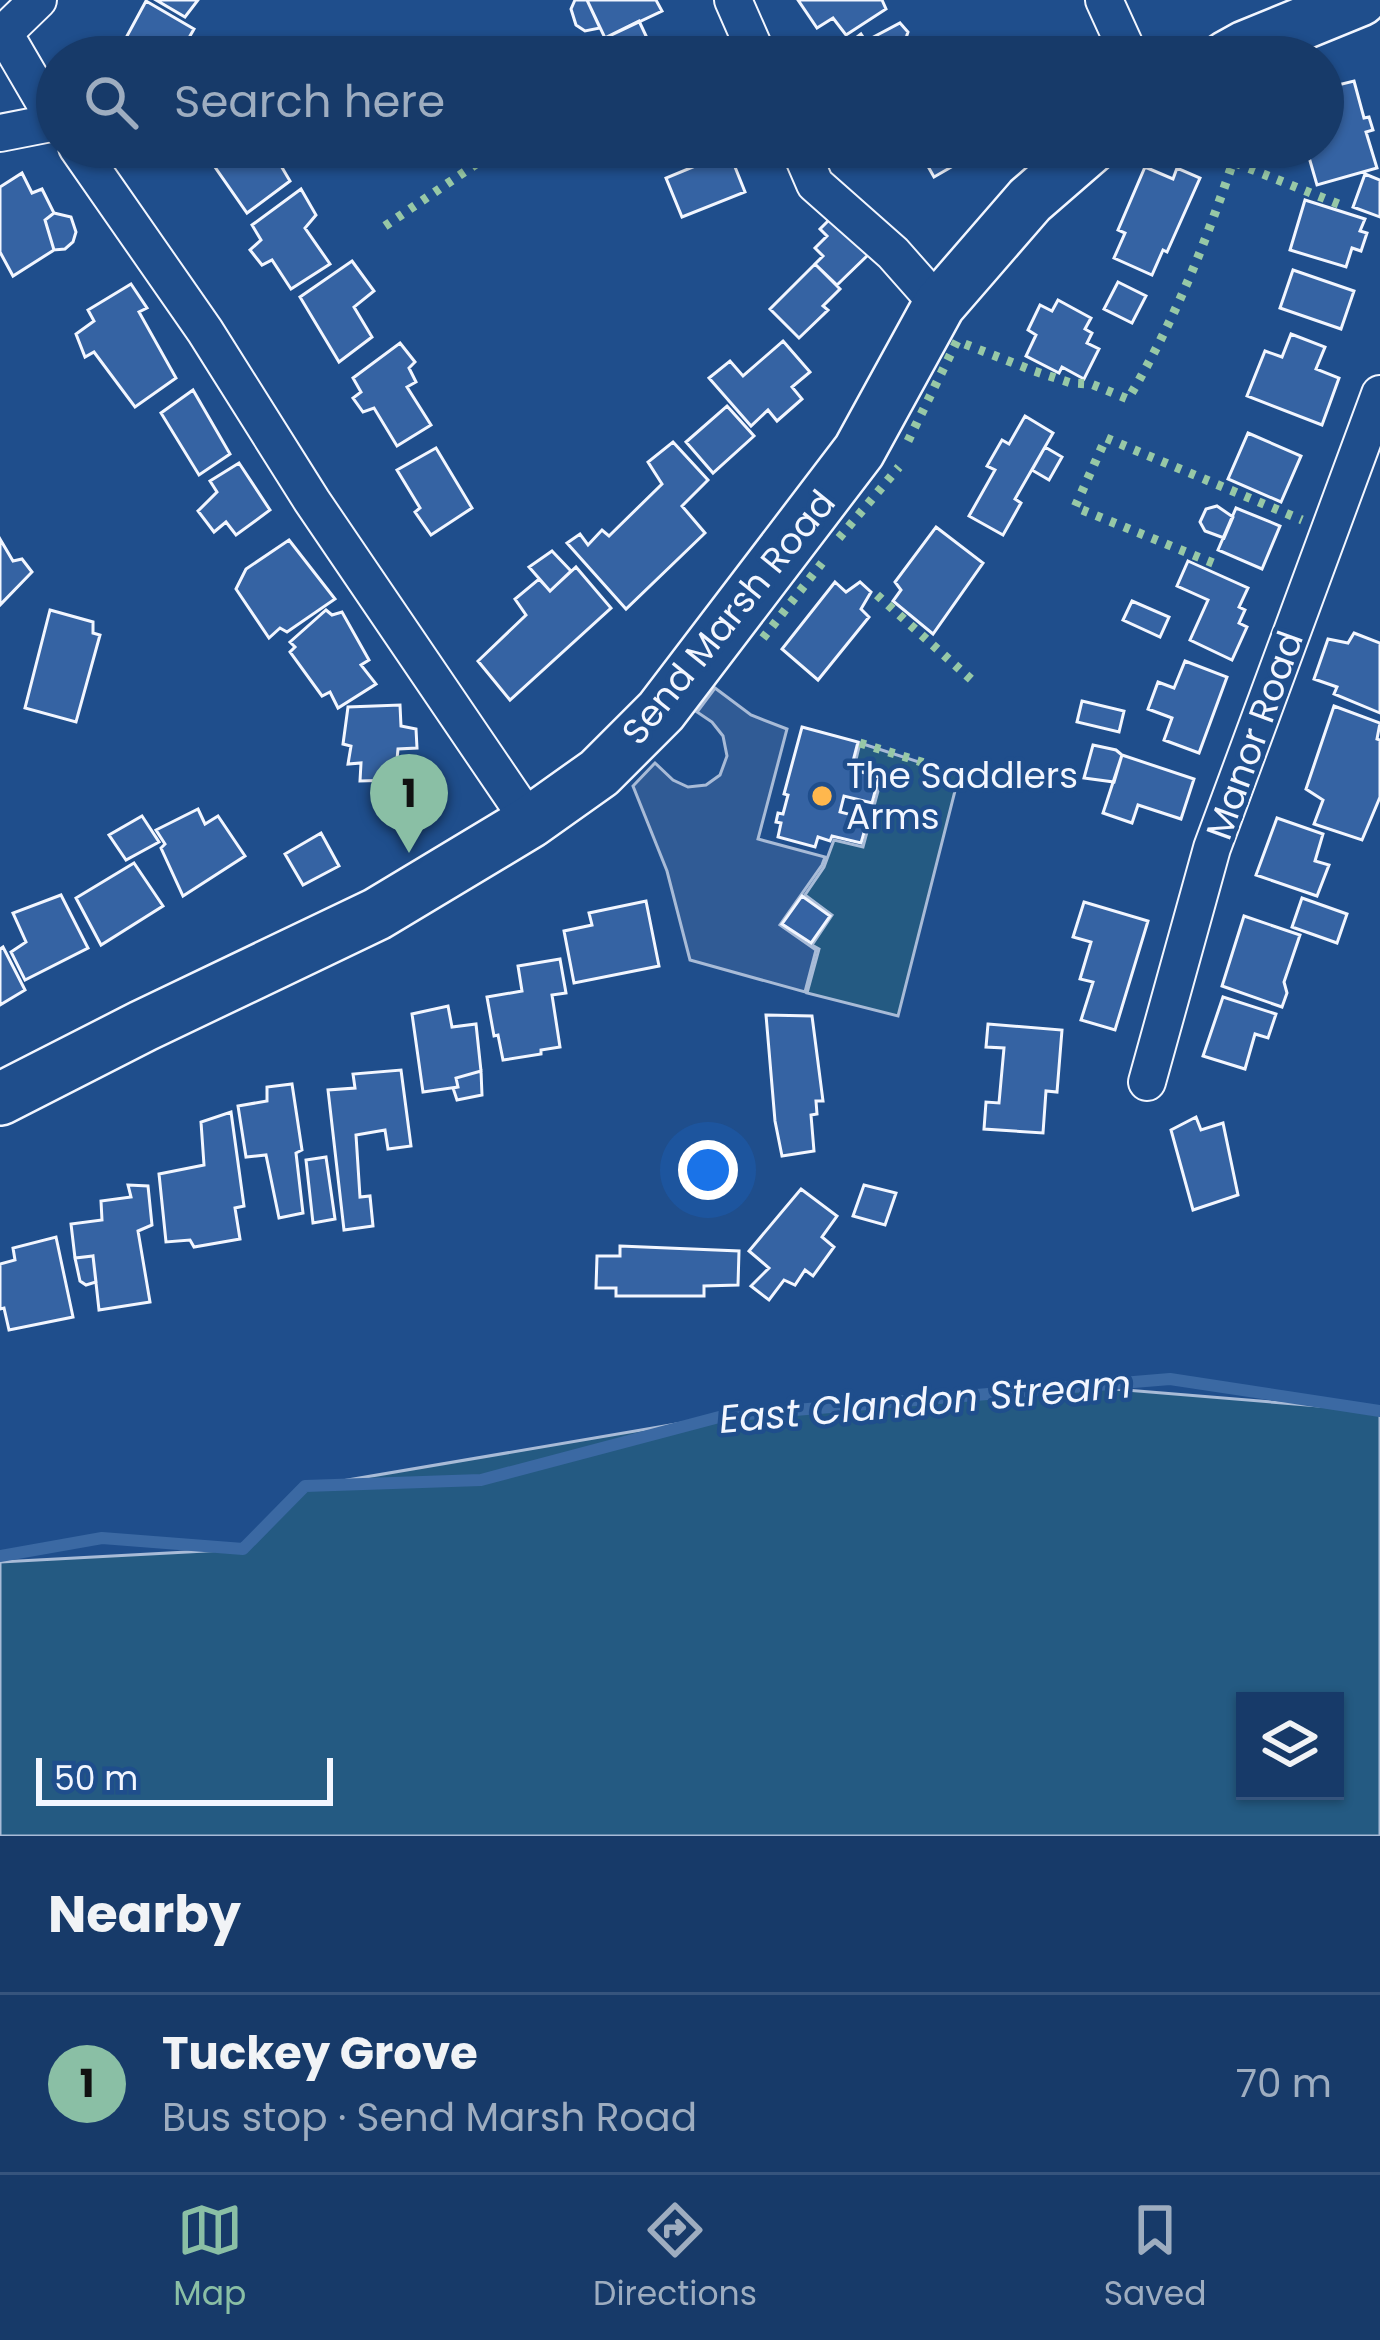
<!DOCTYPE html>
<meta charset="utf-8">
<style>
body{margin:0;font-family:Poppins,sans-serif;background:#244571;color:#f1f3f6}
.controls{position:absolute;right:36px;bottom:36px;display:grid;overflow:hidden;border-radius:0px;box-shadow:0 3px 9px #0004}
.controls button{width:108px;height:108px;display:grid;place-items:center;padding:0;border:0;border-bottom:3px solid #36547d;background:#173a69;color:#f1f3f6;font:60px sans-serif}
.scale{position:absolute;left:36px;bottom:30px;width:297px;box-sizing:border-box;padding-left:12px;border:6px solid #f2f6ff;border-top:0;font-size:33px;line-height:42px;white-space:nowrap;color:#f2f6ff;-webkit-text-stroke:9px #1f4e8c;paint-order:stroke}
.you{position:absolute;left:708px;top:1170px;width:42px;height:42px;margin:-30px;border:9px solid #fff;border-radius:50%;background:#1a73e8;box-shadow:0 0 0 18px #1a73e833}
.badge{display:grid;place-items:center;width:78px;height:78px;border-radius:50%;background:#8abfa5;color:#111;font-size:39px;font-weight:700}
.pin{position:absolute;translate:-50% -99px;filter:drop-shadow(0 3px 6px #0008)}
.pin::after{content:'';position:absolute;top:63px;width:42px;height:36px;background:inherit;clip-path:polygon(0 0,100% 0,50% 100%)}
.list{margin:0;padding:0;list-style:none}
h2{display:flex;justify-content:space-between;align-items:center;height:156px;margin:0;padding:0 48px;font-size:51px}
h2 small{font-size:39px;font-weight:400;color:#9eadc0}
.list li{display:grid;grid-template-columns:78px 1fr auto;gap:36px;align-items:center;box-sizing:border-box;height:180px;padding:0 48px;border-top:3px solid #36547d}
.list b{display:block;font-size:45px;white-space:nowrap}
.list p{margin:0;font-size:39px;white-space:nowrap;color:#9eadc0}
.list em{font-size:39px;font-style:normal;color:#9eadc0}
.icon{flex:none;width:66px;height:66px;fill:none;stroke:currentColor;stroke-width:2;stroke-linecap:round;stroke-linejoin:round}
.map{position:relative;flex:none;width:1380px;height:1836px;overflow:hidden}
.search{position:absolute;background:#173a69;box-shadow:0 3px 9px #0004;left:36px;right:36px;top:36px;height:132px;display:flex;align-items:center;gap:30px;box-sizing:border-box;padding:0 42px;border-radius:66px;color:#9eadc0;font-size:45px}
.sheet{height:336px;background:#173a69}
nav{display:flex;justify-content:space-around;align-items:center;box-sizing:border-box;height:168px;border-top:3px solid #36547d;background:#173a69;font-size:33px;color:#9eadc0}
nav a{display:grid;justify-items:center;gap:6px}
nav .on{color:#8abfa5}
.map>svg:first-child{display:block}
.green{fill:#245a82;stroke:#a8bbd7;stroke-width:3;fill-rule:evenodd}
.parking{fill:#305b95;stroke:#a8bbd7;stroke-width:3}
.lines{fill:none;stroke-linecap:round;stroke-linejoin:round}
.stream{stroke:#3b69a3;stroke-width:12}
.building{fill:#3563a3;stroke:#f2f6ff;stroke-width:3}
.street-casing{stroke:#f2f6ff;stroke-width:40}
.secondary-casing{stroke:#f2f6ff;stroke-width:56}
.street{stroke:#1f4e8c;stroke-width:36}
.secondary{stroke:#1f4e8c;stroke-width:51}
.hedge{stroke:#97c8a6;stroke-width:9;stroke-dasharray:6 9;stroke-linecap:butt}
.poi-dot{fill:#ffb74d;stroke:#1f4e8c;stroke-width:4.5}
.labels{text-anchor:middle;stroke-width:9;stroke-linejoin:round;paint-order:stroke}
.street-label{font-size:36px;fill:#f2f6ff;stroke:#1f4e8c}
.poi-label{font-size:36px;fill:#f2f6ff;stroke:#1f4e8c;text-anchor:start}
.water-label{font-size:39px;font-style:italic;fill:#f2f6ff;stroke:#1f4e8c}
</style>
<div class="map">
<svg width="1380" height="1836" viewBox="0 0 1380 1836">
<rect width="100%" height="100%" fill="#1f4e8c"/>
<!-- green -->
<path class="green" d="M 860,743 L 959,775 L 898,1016 L 807,993 L 819,949 L 812,945 L 832,915 L 805,895 L 824,867 L 834,840 L 863,847 L 882,776 L 854,768 Z
M 1077,1386 L 1380,1411 L 1380,1836 L 0,1836 L 0,1562 L 243,1549 L 307,1487 L 723,1416 ZM 1245,1701 L 1335,1701 L 1335,1791 L 1245,1791 Z"/>
<!-- parking -->
<path class="parking" d="M 715,688 L 751,715 L 787,729 L 758,839 L 825,857 L 822,865 L 780,925 L 816,950 L 805,992 L 690,960 L 667,871 L 633,786 L 655,763 L 673,780 L 688,787 L 706,785 L 720,775 L 727,756 L 723,736 L 712,722 L 697,712 Z"/>
<g class="lines">
<!-- stream -->
<path class="stream" d="M 0,1556 L 102,1538 L 243,1549 L 305,1486 L 481,1480 L 723,1416 L 1170,1379 L 1380,1411"/>
</g>
<!-- building -->
<path class="building" d="M 156,0 L 198,0 L 185,17 Z
M 575,0 L 587,0 L 600,28 L 585,31 L 576,25 L 571,9 Z
M 587,0 L 656,0 L 662,11 L 605,38 Z
M 798,0 L 882,0 L 886,9 L 846,35 L 833,18 L 817,28 Z
M 146,1 L 194,29 L 178,57 L 104,57 L 110,44 L 120,49 Z
M 639,21 L 656,57 L 602,57 L 612,52 L 605,38 Z
M 900,23 L 908,32 L 905,41 L 876,56 L 866,41 Z
M 861,34 L 876,56 L 896,46 L 903,57 L 831,57 Z
M 1354,81 L 1364,118 L 1369,117 L 1373,130 L 1366,132 L 1377,168 L 1317,185 L 1306,147 L 1323,147 L 1323,84 L 1329,82 L 1330,87 Z
M 201,147 L 278,147 L 283,154 L 277,159 L 290,181 L 247,213 Z
M 662,147 L 700,147 L 669,162 Z
M 917,147 L 986,147 L 934,177 Z
M 729,152 L 745,192 L 682,217 L 666,178 Z
M 1145,167 L 1173,179 L 1177,168 L 1200,178 L 1167,252 L 1163,250 L 1152,275 L 1114,258 L 1125,233 L 1118,230 Z
M 22,173 L 32,193 L 42,189 L 54,213 L 45,220 L 54,250 L 13,276 L 0,252 L 0,187 Z
M 1365,174 L 1380,180 L 1380,217 L 1353,207 Z
M 301,189 L 316,215 L 305,228 L 330,264 L 291,289 L 272,260 L 262,265 L 250,250 L 261,240 L 252,225 Z
M 1305,200 L 1365,219 L 1360,231 L 1367,233 L 1361,251 L 1352,248 L 1346,267 L 1290,250 Z
M 54,213 L 71,217 L 76,232 L 73,242 L 65,249 L 54,250 L 45,220 Z
M 833,216 L 870,253 L 837,285 L 815,264 L 823,256 L 815,248 L 827,236 L 820,229 Z
M 352,261 L 374,291 L 354,307 L 372,337 L 339,362 L 300,297 Z
M 815,264 L 840,289 L 823,306 L 828,310 L 799,338 L 770,309 Z
M 1293,270 L 1354,291 L 1341,329 L 1280,308 Z
M 1118,282 L 1146,296 L 1132,323 L 1104,309 Z
M 131,284 L 147,308 L 139,312 L 176,378 L 135,407 L 94,352 L 85,357 L 76,334 L 94,321 L 88,310 Z
M 1058,300 L 1091,318 L 1085,329 L 1092,333 L 1087,343 L 1099,349 L 1084,379 L 1062,367 L 1059,373 L 1026,356 L 1036,335 L 1028,330 L 1040,305 L 1052,311 Z
M 1291,334 L 1325,347 L 1316,369 L 1339,378 L 1322,425 L 1247,396 L 1265,351 L 1282,357 Z
M 783,341 L 810,372 L 792,387 L 802,399 L 777,421 L 768,410 L 751,426 L 709,378 L 730,361 L 743,376 Z
M 400,343 L 415,362 L 409,368 L 416,382 L 407,387 L 431,425 L 397,446 L 374,408 L 363,412 L 353,398 L 361,392 L 353,378 Z
M 193,390 L 230,454 L 199,475 L 161,413 Z
M 727,406 L 754,436 L 713,473 L 686,442 Z
M 1025,416 L 1053,433 L 1015,499 L 1021,503 L 1003,535 L 969,516 L 995,470 L 987,466 L 1002,440 L 1009,444 Z
M 1248,433 L 1301,456 L 1281,502 L 1228,479 Z
M 673,442 L 708,480 L 682,506 L 705,533 L 626,609 L 567,543 L 580,534 L 588,545 L 602,530 L 609,536 L 662,484 L 648,462 Z
M 1045,447 L 1062,457 L 1049,480 L 1032,470 Z
M 436,448 L 472,508 L 431,535 L 415,512 L 420,508 L 397,470 Z
M 239,463 L 270,510 L 236,535 L 226,522 L 214,532 L 198,511 L 217,492 L 210,481 Z
M 1217,506 L 1233,517 L 1224,538 L 1205,531 L 1200,522 L 1206,509 Z
M 1236,508 L 1280,526 L 1262,569 L 1218,550 Z
M 936,527 L 983,563 L 933,634 L 893,601 L 901,590 L 895,582 Z
M 0,539 L 13,561 L 22,559 L 32,572 L 0,605 Z
M 289,540 L 335,599 L 287,632 L 280,628 L 269,638 L 236,589 L 246,569 Z
M 552,551 L 571,571 L 550,591 L 529,567 Z
M 1188,561 L 1248,588 L 1239,607 L 1245,610 L 1239,623 L 1247,627 L 1232,660 L 1190,640 L 1208,600 L 1177,586 Z
M 576,567 L 611,608 L 510,700 L 478,661 L 526,615 L 515,599 L 539,579 L 550,591 Z
M 835,582 L 846,592 L 860,582 L 871,592 L 861,609 L 869,617 L 818,680 L 782,649 Z
M 1132,601 L 1169,617 L 1160,637 L 1123,620 Z
M 50,610 L 93,622 L 93,633 L 100,635 L 76,722 L 25,708 Z
M 326,610 L 332,615 L 342,612 L 369,660 L 361,665 L 376,684 L 338,708 L 330,692 L 322,696 L 290,652 L 295,647 L 290,642 Z
M 1354,633 L 1380,643 L 1380,713 L 1334,694 L 1337,687 L 1314,679 L 1328,639 L 1348,643 Z
M 1185,661 L 1227,677 L 1199,753 L 1164,740 L 1172,718 L 1148,709 L 1158,682 L 1174,688 Z
M 1082,701 L 1124,711 L 1119,732 L 1077,722 Z
M 400,705 L 401,726 L 416,729 L 417,748 L 398,749 L 395,780 L 360,781 L 361,763 L 348,764 L 351,746 L 343,744 L 348,707 Z
M 1334,706 L 1380,723 L 1377,739 L 1380,740 L 1380,797 L 1362,840 L 1314,824 L 1323,800 L 1306,789 Z
M 802,727 L 858,742 L 851,769 L 879,777 L 872,803 L 844,796 L 840,812 L 868,819 L 861,843 L 832,836 L 830,841 L 818,837 L 815,847 L 778,837 L 781,823 L 776,822 L 778,813 L 783,814 L 788,795 L 784,794 Z
M 1093,745 L 1116,750 L 1122,755 L 1114,782 L 1084,778 Z
M 1122,755 L 1194,779 L 1181,819 L 1138,805 L 1132,823 L 1103,813 Z
M 198,809 L 205,824 L 218,816 L 245,856 L 183,896 L 161,848 L 165,844 L 156,830 Z
M 142,816 L 159,842 L 126,860 L 109,835 Z
M 1277,818 L 1323,834 L 1315,861 L 1329,865 L 1317,896 L 1256,875 Z
M 321,833 L 339,866 L 303,885 L 285,854 Z
M 134,863 L 163,906 L 101,945 L 76,898 Z
M 61,895 L 88,948 L 25,980 L 11,952 L 26,942 L 13,913 Z
M 802,896 L 830,916 L 811,943 L 782,924 Z
M 1302,898 L 1347,914 L 1337,943 L 1292,927 Z
M 646,901 L 659,966 L 574,983 L 564,931 L 592,925 L 589,913 Z
M 1084,902 L 1148,921 L 1115,1030 L 1081,1020 L 1093,982 L 1080,979 L 1091,942 L 1073,937 Z
M 1244,916 L 1300,935 L 1284,982 L 1287,993 L 1282,1007 L 1222,986 Z
M 3,947 L 25,990 L 0,1005 L 0,949 Z
M 560,959 L 566,993 L 552,995 L 560,1047 L 541,1050 L 541,1054 L 503,1060 L 498,1035 L 494,1036 L 487,997 L 522,991 L 518,966 Z
M 1223,997 L 1276,1014 L 1268,1038 L 1255,1034 L 1245,1069 L 1203,1056 Z
M 448,1006 L 452,1027 L 476,1024 L 481,1071 L 456,1078 L 458,1087 L 423,1092 L 412,1014 Z
M 766,1015 L 812,1016 L 823,1101 L 816,1101 L 817,1114 L 811,1115 L 814,1151 L 782,1156 L 775,1121 Z
M 988,1024 L 1062,1030 L 1057,1092 L 1046,1091 L 1043,1133 L 984,1129 L 986,1102 L 999,1103 L 1004,1048 L 986,1047 Z
M 401,1070 L 411,1146 L 388,1149 L 385,1130 L 356,1135 L 360,1197 L 370,1196 L 373,1226 L 344,1230 L 328,1090 L 355,1088 L 353,1074 Z
M 481,1071 L 482,1095 L 457,1100 L 453,1088 L 458,1087 L 456,1078 Z
M 292,1084 L 302,1150 L 296,1153 L 303,1213 L 279,1218 L 266,1155 L 246,1157 L 238,1106 L 267,1101 L 267,1087 Z
M 231,1112 L 244,1206 L 235,1208 L 240,1239 L 194,1247 L 190,1240 L 166,1242 L 159,1174 L 204,1165 L 201,1122 Z
M 1196,1117 L 1201,1130 L 1223,1123 L 1238,1195 L 1193,1210 L 1171,1130 Z
M 326,1157 L 335,1219 L 313,1223 L 306,1160 Z
M 128,1185 L 148,1186 L 152,1225 L 138,1231 L 150,1302 L 99,1310 L 93,1256 L 75,1258 L 71,1224 L 102,1220 L 101,1201 L 131,1197 Z
M 864,1185 L 896,1193 L 885,1225 L 853,1216 Z
M 801,1189 L 837,1216 L 822,1237 L 834,1247 L 813,1276 L 805,1270 L 795,1285 L 784,1280 L 769,1300 L 751,1286 L 769,1268 L 749,1251 Z
M 56,1237 L 73,1317 L 9,1330 L 4,1308 L 0,1309 L 0,1264 L 15,1260 L 13,1248 Z
M 620,1246 L 739,1251 L 738,1285 L 704,1286 L 704,1296 L 616,1296 L 616,1288 L 596,1288 L 597,1256 L 620,1256 Z
M 93,1256 L 96,1282 L 86,1285 L 80,1281 L 75,1258 Z"/>
<g class="lines">
<!-- street casing -->
<g class="street-casing">
<path id="street" d="M 38,0 L 4,33 L 57,124
M 733,0 L 758,57
M 1104,0 L 1130,57
M 0,133 L 56,122
M 77,147 L 205,331 L 312,501 L 530,822
M 799,147 L 815,184 L 893,253 L 939,305
M 1147,1082 L 1212,848 L 1380,394"/>
</g>
<!-- secondary casing -->
<g class="secondary-casing">
<path id="secondary" d="M 1227,57 L 1245,47 L 1360,0
M 0,1099 L 143,1026 L 377,914 L 530,822 L 599,773 L 661,711 L 859,451 L 939,305 L 1030,200 L 1091,147"/>
</g>
<!-- street -->
<use href="#street" class="street"/>
<!-- secondary -->
<use href="#secondary" class="secondary"/>
<!-- hedge -->
<path class="hedge" d="M 385,226 L 479,162
M 908,441 L 957,341 L 1034,371 L 1071,383 L 1091,384 L 1128,399 C 1173,324 1205,245 1233,162 L 1346,207
M 839,538 L 899,467
M 1213,563 L 1075,507 L 1106,438 L 1302,520
M 877,595 L 973,681
M 763,638 L 822,563
M 860,743 L 928,764"/>
</g>
<!-- markers -->
<circle class="poi-dot" cx="822" cy="796" r="12"/>
<g class="labels">
<!-- street labels -->
<g class="street-label">
<text transform="translate(728 617) rotate(-51)" y="13">Send Marsh Road</text>
<text transform="translate(1254 735) rotate(-70)" y="13">Manor Road</text>
</g>
<!-- poi labels -->
<g class="poi-label">
<text x="846" y="788">The Saddlers<tspan x="846" dy="41">Arms</tspan></text>
</g>
<!-- water labels -->
<g class="water-label">
<text transform="translate(925 1401) rotate(-5)" y="14">East Clandon Stream</text>
</g>
</g>
</svg>
<div class="controls">
<button><svg class="icon" aria-label="layers" viewBox="0 0 24 24"><path d="M12 4l9 5-9 5-9-5zM3 14l9 5 9-5"/></svg></button>
</div>
<div class="scale">50 m</div>
<div class="you"></div>
<div class="pin badge" style="left:409px;top:853px">1</div>
<div class="search"><svg class="icon" aria-label="search" viewBox="0 0 24 24"><circle cx="10" cy="10" r="6"/><path d="M15 15l6 6"/></svg>Search here</div>
</div>
<section class="sheet">
<h2>Nearby<small></small></h2>
<ul class="list">
<li><span class="badge">1</span><div><b>Tuckey Grove</b><p>Bus stop · Send Marsh Road</p></div><em>70 m</em></li>
</ul>
</section>
<nav>
<a class="on"><svg class="icon" aria-label="map" viewBox="0 0 24 24"><path d="M3 6l6-2 6 2 6-2v14l-6 2-6-2-6 2zM9 4v14M15 6v14"/></svg>Map</a>
<a><svg class="icon" aria-label="directions" viewBox="0 0 24 24"><path d="M12 3l9 9-9 9-9-9zM9 14v-3h6M13 9l2 2-2 2"/></svg>Directions</a>
<a><svg class="icon" aria-label="saved" viewBox="0 0 24 24"><path d="M7 4h10v16l-5-4-5 4z"/></svg>Saved</a>
</nav>
